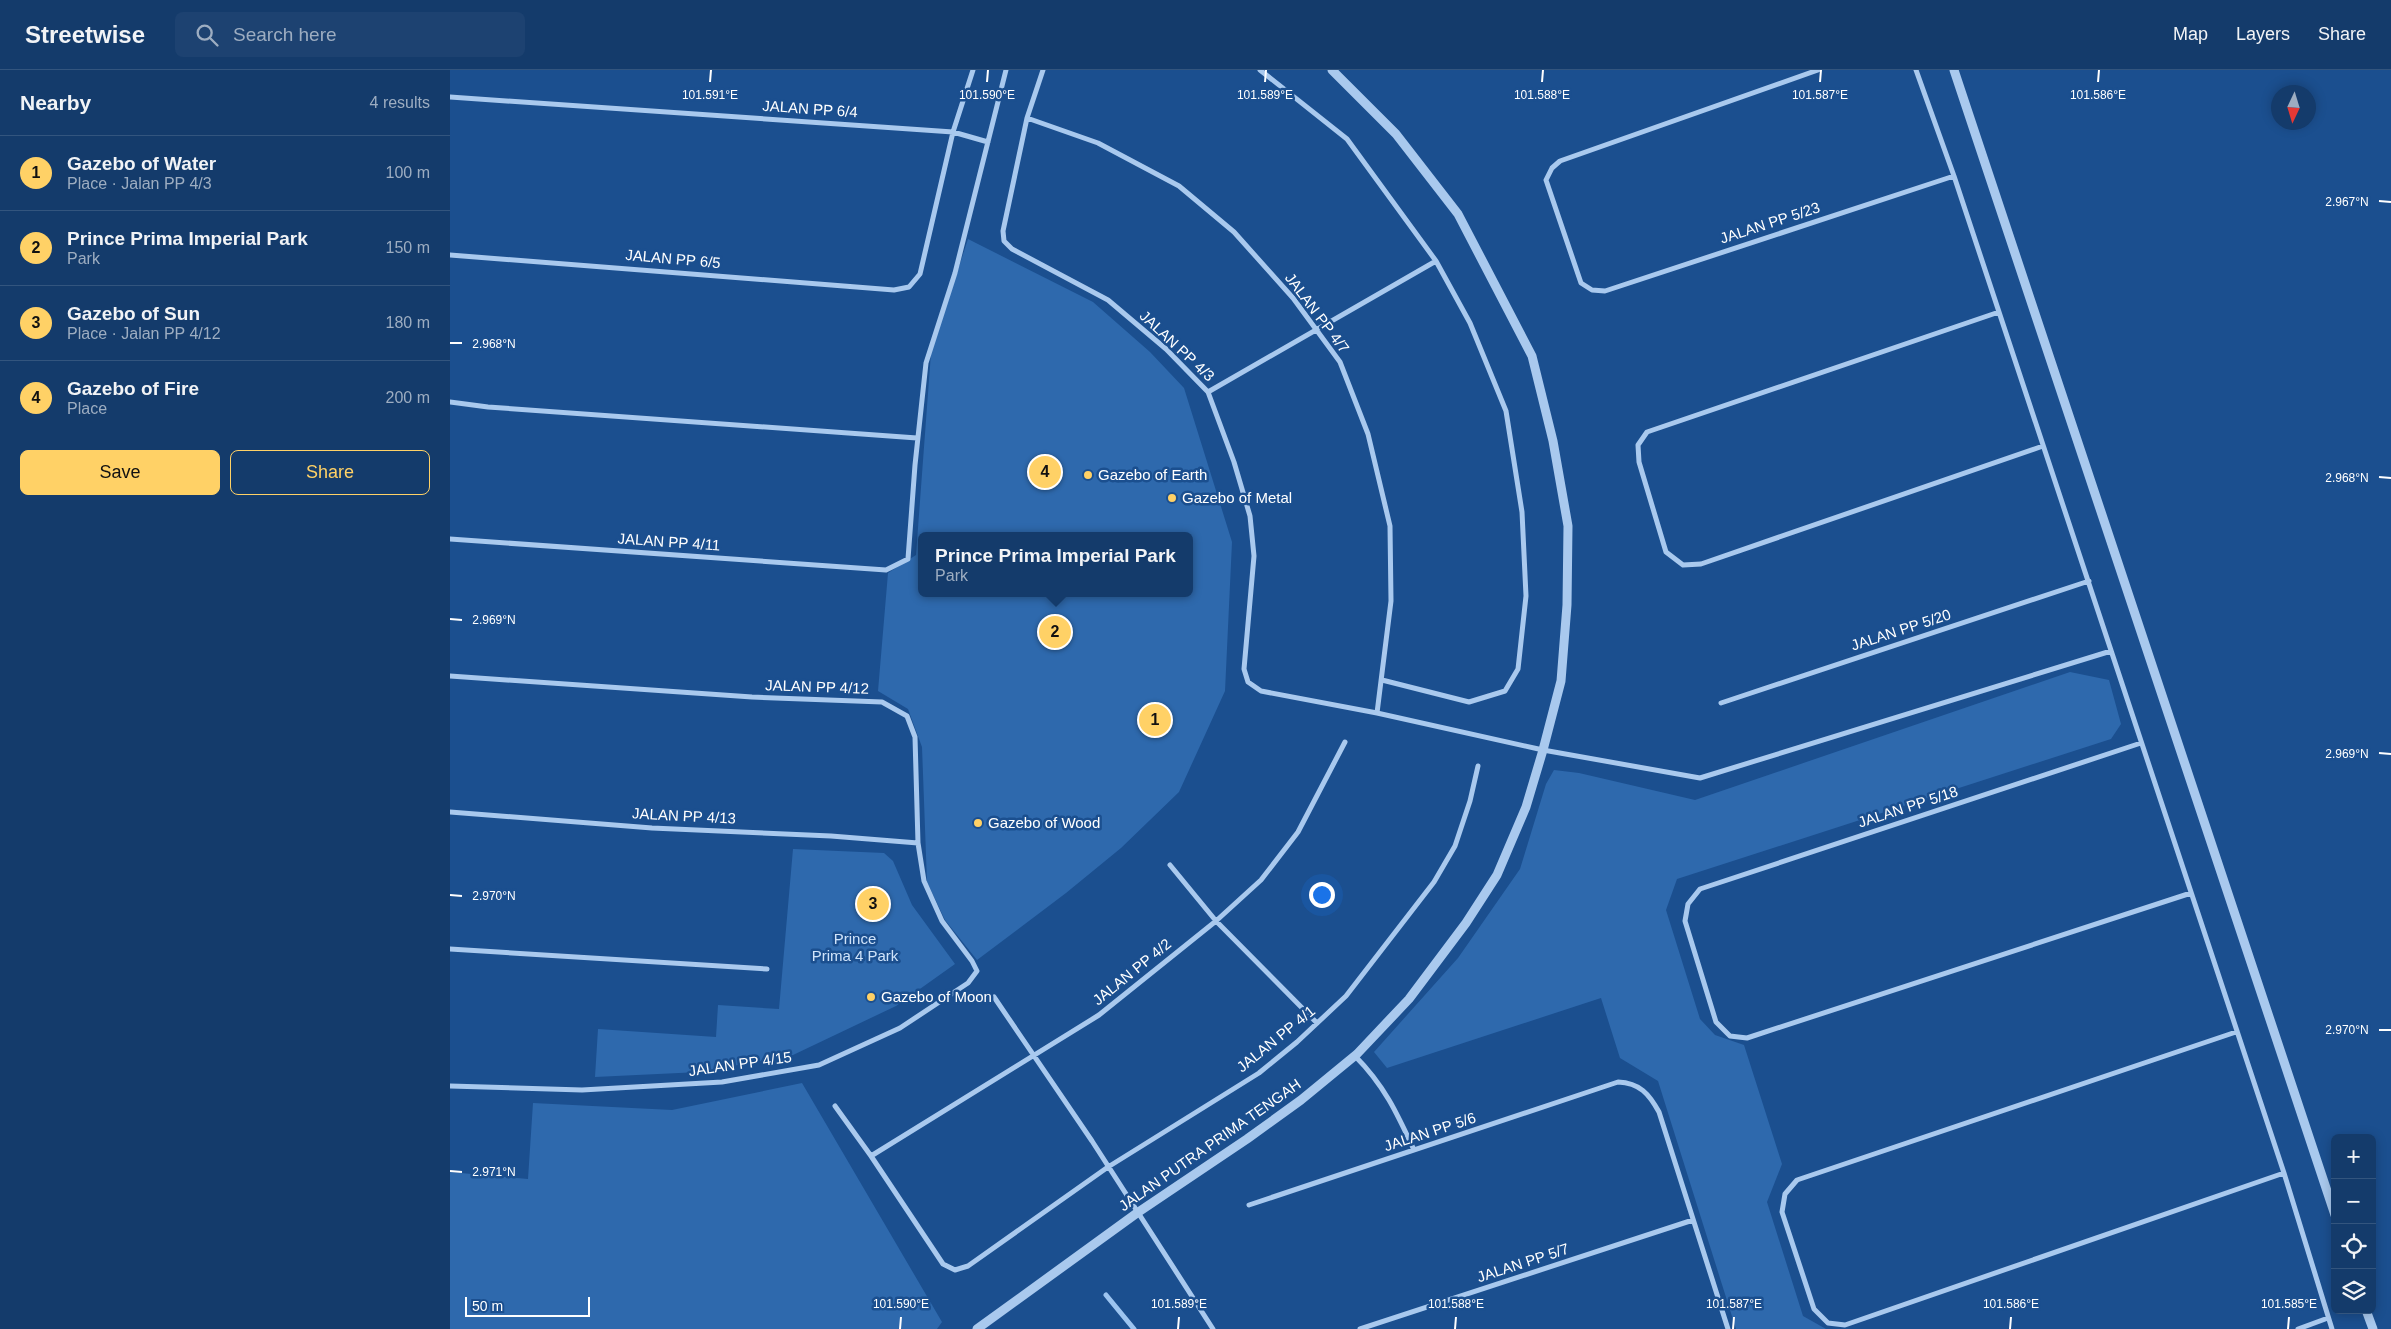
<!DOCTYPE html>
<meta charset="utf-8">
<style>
body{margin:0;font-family:Helvetica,sans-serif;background:#1d4271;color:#f1f3f6}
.controls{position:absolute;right:15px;bottom:15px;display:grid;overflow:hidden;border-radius:8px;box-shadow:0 2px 12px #0003}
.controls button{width:45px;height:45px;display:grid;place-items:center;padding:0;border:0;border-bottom:1px solid #33557e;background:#143b6b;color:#f1f3f6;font:25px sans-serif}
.compass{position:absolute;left:1821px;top:15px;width:45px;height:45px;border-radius:50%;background:#143b6b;box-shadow:0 2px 12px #0003;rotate:184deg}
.scale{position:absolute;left:15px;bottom:12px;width:125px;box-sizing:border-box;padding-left:5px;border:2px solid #fff;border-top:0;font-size:14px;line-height:18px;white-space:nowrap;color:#fff;-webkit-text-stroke:4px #1b4f8f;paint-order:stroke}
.you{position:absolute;left:871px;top:824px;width:18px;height:18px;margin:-12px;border:4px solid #fff;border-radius:50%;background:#1a73e8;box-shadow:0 0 0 8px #1a73e833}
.badge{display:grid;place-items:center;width:32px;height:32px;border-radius:50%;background:#ffd166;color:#111;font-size:16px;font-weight:700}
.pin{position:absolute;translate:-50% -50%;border:2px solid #fff;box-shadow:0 1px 5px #0006}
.popup{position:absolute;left:468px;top:462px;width:275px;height:65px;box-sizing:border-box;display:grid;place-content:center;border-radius:8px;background:#143b6b;filter:drop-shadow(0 1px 4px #0005);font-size:16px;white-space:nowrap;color:#9dadc1}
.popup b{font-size:19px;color:#f1f3f6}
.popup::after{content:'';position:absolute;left:50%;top:100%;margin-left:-10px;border:10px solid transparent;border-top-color:#143b6b}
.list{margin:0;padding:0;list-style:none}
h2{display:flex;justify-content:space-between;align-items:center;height:65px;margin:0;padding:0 20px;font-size:21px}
h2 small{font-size:16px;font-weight:400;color:#9dadc1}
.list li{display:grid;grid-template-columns:32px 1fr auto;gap:15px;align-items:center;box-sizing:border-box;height:75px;padding:0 20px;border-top:1px solid #33557e}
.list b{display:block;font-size:19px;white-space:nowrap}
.list p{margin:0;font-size:16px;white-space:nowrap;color:#9dadc1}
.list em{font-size:16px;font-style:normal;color:#9dadc1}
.actions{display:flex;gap:10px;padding:15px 20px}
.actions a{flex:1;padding:11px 0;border:1px solid #ffd166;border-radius:8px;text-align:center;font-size:18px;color:#ffd166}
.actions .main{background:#ffd166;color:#111}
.icon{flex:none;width:28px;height:28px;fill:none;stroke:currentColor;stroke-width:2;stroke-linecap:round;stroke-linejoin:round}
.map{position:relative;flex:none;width:1941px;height:1259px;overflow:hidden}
header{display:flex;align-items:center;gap:30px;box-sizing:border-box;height:70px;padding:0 25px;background:#143b6b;border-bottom:1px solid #33557e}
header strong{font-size:24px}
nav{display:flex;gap:28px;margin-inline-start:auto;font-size:18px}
.search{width:350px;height:45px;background:#1d4271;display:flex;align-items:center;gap:12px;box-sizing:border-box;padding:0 18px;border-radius:8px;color:#9dadc1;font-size:19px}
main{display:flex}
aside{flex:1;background:#143b6b}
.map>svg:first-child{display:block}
.green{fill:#2e69ad;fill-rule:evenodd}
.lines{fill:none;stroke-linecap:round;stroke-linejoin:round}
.stream{stroke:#9cc4f0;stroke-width:5}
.minor{stroke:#a9c9ee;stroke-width:5}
.tertiary{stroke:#a9c9ee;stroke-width:9}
.ticks{fill:none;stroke:#fff;stroke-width:2}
.poi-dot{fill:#ffd166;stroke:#1b4f8f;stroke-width:2}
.labels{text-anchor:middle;stroke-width:5;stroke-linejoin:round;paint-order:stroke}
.street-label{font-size:15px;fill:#fff;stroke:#1b4f8f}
.poi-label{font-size:15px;fill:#fff;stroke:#1b4f8f;text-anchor:start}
.park-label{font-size:15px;fill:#cfe3fa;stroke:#1b4f8f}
.ticks-label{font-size:12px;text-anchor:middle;fill:#fff;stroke:#1b4f8f;stroke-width:5;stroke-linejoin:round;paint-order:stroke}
</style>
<header>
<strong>Streetwise</strong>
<div class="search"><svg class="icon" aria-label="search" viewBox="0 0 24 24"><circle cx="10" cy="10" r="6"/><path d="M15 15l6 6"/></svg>Search here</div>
<nav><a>Map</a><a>Layers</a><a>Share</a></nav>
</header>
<main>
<aside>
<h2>Nearby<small>4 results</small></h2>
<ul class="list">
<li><span class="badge">1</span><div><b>Gazebo of Water</b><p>Place · Jalan PP 4/3</p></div><em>100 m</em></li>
<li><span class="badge">2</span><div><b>Prince Prima Imperial Park</b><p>Park</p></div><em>150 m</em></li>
<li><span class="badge">3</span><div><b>Gazebo of Sun</b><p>Place · Jalan PP 4/12</p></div><em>180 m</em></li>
<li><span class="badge">4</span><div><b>Gazebo of Fire</b><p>Place</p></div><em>200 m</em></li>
</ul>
<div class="actions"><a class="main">Save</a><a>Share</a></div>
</aside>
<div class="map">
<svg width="1941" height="1259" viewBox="0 0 1941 1259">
<rect width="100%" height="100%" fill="#1b4f8f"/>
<!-- green -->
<path class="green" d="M 518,169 L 643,232 L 700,282 L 734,318 L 782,472 L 775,621 L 729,722 L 671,778 L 616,823 L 527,890 L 495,850 L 477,812 L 472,677 L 458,639 L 428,621 L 438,503 L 466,485 L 481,283 ZM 471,466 L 739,466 L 739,523 L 471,523 Z
M 1620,602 L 1659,610 L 1671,654 L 1661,669 L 1227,809 L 1216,840 L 1250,949 L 1265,965 L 1294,975 L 1332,1094 L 1317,1132 L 1353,1246 L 1376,1259 L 1286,1259 L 1208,1011 L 1170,988 L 1151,928 L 937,998 L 924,982 L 1008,888 L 1070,799 L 1096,714 L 1104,700 L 1129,703 L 1245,730 Z
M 343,779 L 434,783 L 443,791 L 462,835 L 505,894 L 446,936 L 343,985 L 250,1002 L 145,1007 L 148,959 L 266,967 L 268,935 L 329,939 Z
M 352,1013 L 492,1252 L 487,1259 L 0,1259 L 0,1102 L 78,1109 L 83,1033 L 222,1040 Z"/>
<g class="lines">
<!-- stream -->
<path class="stream" d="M 656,1225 L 684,1259"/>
<!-- minor -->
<path class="minor" d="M 593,0 L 577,48 L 553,161 L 554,171 L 562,179 L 658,230 L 716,279 L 758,322 L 784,392 L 800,446 L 804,486 L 794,599 L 798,612 L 811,621 L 927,643 L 1093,680 L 1250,708 L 1661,581
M 810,0 L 897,69 L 986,191 L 1020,253 L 1056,341 L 1072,442 L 1076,526 L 1068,599 L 1055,621 L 1019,632 L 932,610
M 1368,0 L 1110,91 L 1102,98 L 1096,110 L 1131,213 L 1142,220 L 1155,221 L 1504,106
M 1466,0 L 1504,106 L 1834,1103 L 1882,1259
M 0,27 L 503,62 L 538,72
M 577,48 L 648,73 L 729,116 L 784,162 L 843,228 L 890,292 L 918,364 L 940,456 L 941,531 L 927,643
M 0,185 L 444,220 L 459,217 L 470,204 L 503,62 L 523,0
M 1549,242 L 1197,362 L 1188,375 L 1189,392 L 1216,482 L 1233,495 L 1251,494 L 1593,376
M 758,322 L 986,191
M 0,332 L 38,337 L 467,368
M 0,469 L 436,500 L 458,489 L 465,395 L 476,293 L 505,203 L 556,0
M 0,606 L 302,627 L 432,632 L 457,646 L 465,667 L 468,773 L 474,811 L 492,851 L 522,891 L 527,901 L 518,913 L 450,958 L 369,995 L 272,1012 L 132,1020 L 0,1016
M 1271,633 L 1639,511
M 1691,673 L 1250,819 L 1238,834 L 1235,851 L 1266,952 L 1280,966 L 1297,968 L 1741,823
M 0,742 L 202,758 L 381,766 L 468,773
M 720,795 L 766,851 L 867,953
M 0,879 L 317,899
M 544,927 L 642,1071 L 763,1259
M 1786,962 L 1347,1110 L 1335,1124 L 1332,1142 L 1364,1239 L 1378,1253 L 1395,1255 L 1834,1103
M 905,986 C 934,1015 947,1043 964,1080
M 385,1036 L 421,1086 L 493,1194 L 505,1200 L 518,1196 L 658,1097 L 809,1003 L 847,972 L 896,926 L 984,812 L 1005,776 L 1020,731 L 1028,696
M 421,1086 L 649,945 L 766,851 L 811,810 L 848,762 L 895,672
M 799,1135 L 1168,1012 C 1190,1013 1199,1024 1209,1042 L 1278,1259
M 910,1259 L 1243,1150
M 1848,1259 L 1878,1248"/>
<!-- tertiary -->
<path class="tertiary" d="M 1504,0 L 1885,1145
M 1916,1240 L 1923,1259
M 527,1259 L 687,1143 L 797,1069 L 851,1030 L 907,984 L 959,929 L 1016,853 L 1047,805 L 1076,737 L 1093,680 L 1111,611 L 1117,535 L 1118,456 L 1103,371 L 1082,286 L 1008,144 L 946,64 L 882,0"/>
</g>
<!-- ticks -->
<path class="ticks" d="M 260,12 L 261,0M 537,12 L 538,0M 815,12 L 816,0M 1092,12 L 1093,0M 1370,12 L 1371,0M 1648,12 L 1649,0M 1929,131 L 1941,132M 0,273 L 12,273M 1929,407 L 1941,408M 0,549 L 12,550M 1929,683 L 1941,684M 0,825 L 12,826M 1929,960 L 1941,960M 0,1101 L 12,1102M 450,1259 L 451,1247M 728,1259 L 729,1247M 1005,1259 L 1006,1247M 1283,1259 L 1284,1247M 1560,1259 L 1561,1247M 1838,1259 L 1839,1247"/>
<!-- markers -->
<g class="poi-dot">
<circle cx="638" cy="405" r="5"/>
<circle cx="722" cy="428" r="5"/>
<circle cx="528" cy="753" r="5"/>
<circle cx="421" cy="927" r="5"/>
</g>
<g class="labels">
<!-- street labels -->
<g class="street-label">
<text transform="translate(360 39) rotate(4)" y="5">JALAN PP 6/4</text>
<text transform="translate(1320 153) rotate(-18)" y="5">JALAN PP 5/23</text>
<text transform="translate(223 189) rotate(5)" y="5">JALAN PP 6/5</text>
<text transform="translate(867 243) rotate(53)" y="5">JALAN PP 4/7</text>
<text transform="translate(727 276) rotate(43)" y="5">JALAN PP 4/3</text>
<text transform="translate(219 472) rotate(4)" y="5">JALAN PP 4/11</text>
<text transform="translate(1451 560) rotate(-18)" y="5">JALAN PP 5/20</text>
<text transform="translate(367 617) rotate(2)" y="5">JALAN PP 4/12</text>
<text transform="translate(1458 737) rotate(-18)" y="5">JALAN PP 5/18</text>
<text transform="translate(234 746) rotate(3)" y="5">JALAN PP 4/13</text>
<text transform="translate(682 902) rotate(-39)" y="5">JALAN PP 4/2</text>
<text transform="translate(826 969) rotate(-39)" y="5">JALAN PP 4/1</text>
<text transform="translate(290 994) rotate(-8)" y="5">JALAN PP 4/15</text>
<text transform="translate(980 1062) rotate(-18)" y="5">JALAN PP 5/6</text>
<text transform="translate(760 1075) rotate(-35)" y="5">JALAN PUTRA PRIMA TENGAH</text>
<text transform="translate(1073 1193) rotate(-18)" y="5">JALAN PP 5/7</text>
</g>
<!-- poi labels -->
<g class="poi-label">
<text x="648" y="410">Gazebo of Earth</text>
<text x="732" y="433">Gazebo of Metal</text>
<text x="538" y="758">Gazebo of Wood</text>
<text x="431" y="932">Gazebo of Moon</text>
</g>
<!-- park labels -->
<g class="park-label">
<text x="405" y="874">Prince<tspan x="405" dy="17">Prima 4 Park</tspan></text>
</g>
</g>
<g class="ticks-label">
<text x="260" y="29">101.591°E</text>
<text x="537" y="29">101.590°E</text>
<text x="815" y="29">101.589°E</text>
<text x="1092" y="29">101.588°E</text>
<text x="1370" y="29">101.587°E</text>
<text x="1648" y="29">101.586°E</text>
<text x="1897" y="136">2.967°N</text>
<text x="44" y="278">2.968°N</text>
<text x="1897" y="412">2.968°N</text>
<text x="44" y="554">2.969°N</text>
<text x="1897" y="688">2.969°N</text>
<text x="44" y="830">2.970°N</text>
<text x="1897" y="964">2.970°N</text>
<text x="44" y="1106">2.971°N</text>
<text x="451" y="1238">101.590°E</text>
<text x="729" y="1238">101.589°E</text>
<text x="1006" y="1238">101.588°E</text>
<text x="1284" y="1238">101.587°E</text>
<text x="1561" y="1238">101.586°E</text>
<text x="1839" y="1238">101.585°E</text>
</g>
</svg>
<div class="controls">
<button>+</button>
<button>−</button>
<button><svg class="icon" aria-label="locate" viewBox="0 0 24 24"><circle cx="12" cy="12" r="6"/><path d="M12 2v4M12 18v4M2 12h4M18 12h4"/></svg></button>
<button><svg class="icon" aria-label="layers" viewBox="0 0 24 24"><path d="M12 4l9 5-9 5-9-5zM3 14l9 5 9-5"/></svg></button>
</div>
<svg class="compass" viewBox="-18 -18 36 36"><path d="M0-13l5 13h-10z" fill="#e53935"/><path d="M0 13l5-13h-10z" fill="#9dadc1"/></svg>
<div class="scale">50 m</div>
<div class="you"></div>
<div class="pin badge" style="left:705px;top:650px">1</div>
<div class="pin badge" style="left:605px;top:562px">2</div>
<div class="popup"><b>Prince Prima Imperial Park</b>Park</div>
<div class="pin badge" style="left:423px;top:834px">3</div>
<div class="pin badge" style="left:595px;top:402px">4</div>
</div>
</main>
